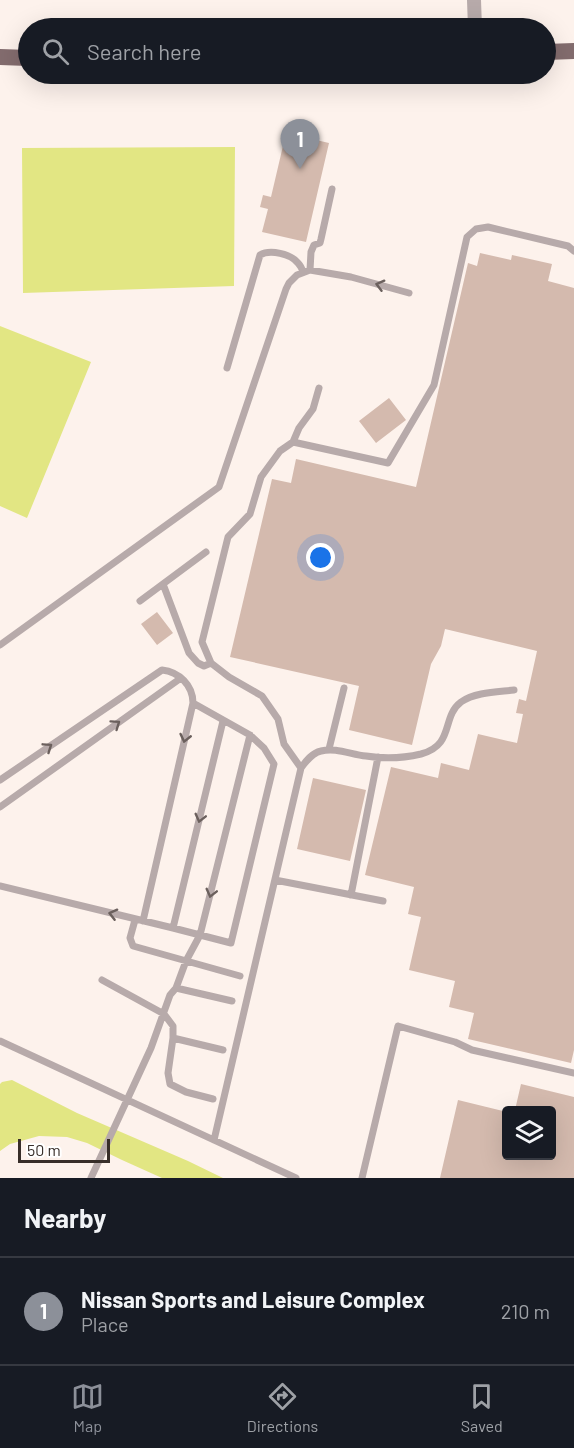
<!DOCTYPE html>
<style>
body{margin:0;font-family:Barlow,sans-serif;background:#20242c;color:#f1f3f6}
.controls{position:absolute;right:18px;bottom:18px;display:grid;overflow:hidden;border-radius:6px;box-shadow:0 6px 24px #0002}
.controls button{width:54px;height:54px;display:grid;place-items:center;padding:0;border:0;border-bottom:2px solid #363941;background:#171b24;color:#f1f3f6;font:30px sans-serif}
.scale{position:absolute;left:18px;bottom:15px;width:92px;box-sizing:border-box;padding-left:6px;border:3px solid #382e29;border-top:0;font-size:16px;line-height:21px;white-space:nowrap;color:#382e29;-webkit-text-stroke:4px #fff;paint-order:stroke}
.you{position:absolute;left:321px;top:558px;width:21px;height:21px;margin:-15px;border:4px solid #fff;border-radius:50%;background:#1a73e8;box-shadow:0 0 0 9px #1a73e833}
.badge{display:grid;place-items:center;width:39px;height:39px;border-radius:50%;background:#8c9099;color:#fff;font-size:20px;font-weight:700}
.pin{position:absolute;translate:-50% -50px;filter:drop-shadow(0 2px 3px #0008)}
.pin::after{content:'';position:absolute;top:32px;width:21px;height:18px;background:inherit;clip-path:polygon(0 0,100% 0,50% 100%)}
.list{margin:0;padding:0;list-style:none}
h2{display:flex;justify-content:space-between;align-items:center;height:78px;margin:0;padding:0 24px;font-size:26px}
h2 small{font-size:20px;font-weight:400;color:#9ea1a6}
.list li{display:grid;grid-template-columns:39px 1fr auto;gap:18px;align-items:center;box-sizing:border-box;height:108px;padding:0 24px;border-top:2px solid #363941}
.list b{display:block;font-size:22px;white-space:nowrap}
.list p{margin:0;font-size:20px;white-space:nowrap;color:#9ea1a6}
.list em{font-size:20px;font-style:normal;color:#9ea1a6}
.icon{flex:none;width:33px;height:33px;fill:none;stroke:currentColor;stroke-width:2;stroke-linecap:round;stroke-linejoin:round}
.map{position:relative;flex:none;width:574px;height:1178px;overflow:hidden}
.search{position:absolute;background:#171b24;box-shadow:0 6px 24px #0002;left:18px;right:18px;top:18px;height:66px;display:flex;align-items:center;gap:15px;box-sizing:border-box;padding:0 21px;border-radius:33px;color:#9ea1a6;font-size:22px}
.sheet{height:186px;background:#171b24}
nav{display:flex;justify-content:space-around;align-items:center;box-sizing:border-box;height:84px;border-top:2px solid #363941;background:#171b24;font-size:16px;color:#9ea1a6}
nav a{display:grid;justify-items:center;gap:3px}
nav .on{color:#8c9099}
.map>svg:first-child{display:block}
.green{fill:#e2e683}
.building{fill:#d4baae}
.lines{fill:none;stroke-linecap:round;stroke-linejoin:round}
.service{stroke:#b7aaaa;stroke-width:7}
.minor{stroke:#b7aaaa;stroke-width:14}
.primary{stroke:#836c6e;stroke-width:16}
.oneway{stroke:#6b605d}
</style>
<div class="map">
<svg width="574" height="1178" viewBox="0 0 574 1178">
<rect width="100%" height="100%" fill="#fdf2ec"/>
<!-- green -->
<path class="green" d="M 235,147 L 234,286 L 23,293 L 22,148 Z
M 0,326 L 91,362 L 27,518 L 0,506 Z
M 12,1080 L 77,1113 L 188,1161 L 223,1178 L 162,1178 L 122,1160 L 87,1143 L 67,1137 L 39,1136 L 10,1144 L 0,1151 L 0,1084 L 2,1082 Z"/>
<!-- building -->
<path class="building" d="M 286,133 L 329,143 L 306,242 L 262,232 L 268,209 L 260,207 L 263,195 L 271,197 Z
M 480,253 L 511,260 L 512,255 L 552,264 L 548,281 L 574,288 L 574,1050 L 571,1063 L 468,1039 L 474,1013 L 449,1007 L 455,981 L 409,970 L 421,917 L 408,914 L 414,887 L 365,875 L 391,767 L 438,778 L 441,763 L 469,770 L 478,734 L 517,743 L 523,714 L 516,713 L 519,699 L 526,701 L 537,651 L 445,629 L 441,646 L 431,664 L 412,745 L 349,730 L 359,686 L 230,657 L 272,479 L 291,483 L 296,459 L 416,487 L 468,263 L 477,266 Z
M 389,398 L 406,420 L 376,443 L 359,421 Z
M 157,612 L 173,633 L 157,645 L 141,624 Z
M 313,778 L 366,790 L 350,861 L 297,849 Z
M 521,1084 L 574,1097 L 574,1178 L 440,1178 L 458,1100 L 507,1112 L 507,1155 L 552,1155 L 552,1110 L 515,1110 Z"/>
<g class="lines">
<!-- service -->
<path class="service" d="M 310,270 L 311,252 L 314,245 L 320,243 L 321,239 L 332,189
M 227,368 L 260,255 C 270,249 291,254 298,263 C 300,265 302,269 303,272
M 293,442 L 299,428 L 313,409 L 319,388
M 163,584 L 189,653 L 198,663 L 204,666 L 211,663
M 140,601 L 206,552
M 0,645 L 219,487 L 286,289 L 289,283 L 297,275 L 310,270 L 351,277 L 409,293
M 329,749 L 344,688
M 301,768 C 306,761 312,753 321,751 C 336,747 352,755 366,756 C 384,759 404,758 421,754 C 455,745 441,717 461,702 C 475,692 497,692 514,690
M 0,780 L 162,670 C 179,672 193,685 193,703 L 143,921
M 0,807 L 181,678
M 275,880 L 383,901
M 0,886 L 173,928 L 231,943 L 274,764 L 264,748 L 250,735 L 193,703
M 351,895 L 378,757
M 135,920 L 130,938 L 133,946 L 240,976
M 173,928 L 223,721
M 102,980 L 164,1014 L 173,1026 L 173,1038 L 168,1073 L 170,1084 L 186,1092 L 213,1099
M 176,988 L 232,1001
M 173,1038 L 223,1050
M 0,1041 L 296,1178
M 214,1140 L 301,768 L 284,744 L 278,719 L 262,696 L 229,677 L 211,663 L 202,642 L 228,537 L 250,514 L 261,477 L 280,451 L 293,442 L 388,463 L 434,385 L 467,237 L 476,229 L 488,227 L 568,246 L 574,251
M 91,1178 L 151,1048 L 170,995 L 176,988 L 186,961 L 200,935 L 250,735
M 362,1178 L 398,1026 L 455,1042 L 472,1050 L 574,1073"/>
<!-- minor -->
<path class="minor" d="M 474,0 L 475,28"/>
<!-- primary -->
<path class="primary" d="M 546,52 L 574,51
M 0,57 L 28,58"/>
</g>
<!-- one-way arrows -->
<defs><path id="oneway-chevron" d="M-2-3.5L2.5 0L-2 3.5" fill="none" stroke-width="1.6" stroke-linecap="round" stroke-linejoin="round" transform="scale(1.5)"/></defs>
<g class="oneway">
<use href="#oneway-chevron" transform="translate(380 285) rotate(-165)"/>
<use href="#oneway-chevron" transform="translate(116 724) rotate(-35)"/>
<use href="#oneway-chevron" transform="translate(185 738) rotate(103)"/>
<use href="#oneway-chevron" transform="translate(48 747) rotate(-34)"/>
<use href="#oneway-chevron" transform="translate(200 818) rotate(104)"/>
<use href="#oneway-chevron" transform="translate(211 893) rotate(104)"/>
<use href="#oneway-chevron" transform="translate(113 914) rotate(-166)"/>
</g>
</svg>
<div class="controls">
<button><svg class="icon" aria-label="layers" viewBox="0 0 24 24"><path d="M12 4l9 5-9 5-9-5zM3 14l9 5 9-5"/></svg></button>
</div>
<div class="scale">50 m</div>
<div class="you"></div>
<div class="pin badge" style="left:300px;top:169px">1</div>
<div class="search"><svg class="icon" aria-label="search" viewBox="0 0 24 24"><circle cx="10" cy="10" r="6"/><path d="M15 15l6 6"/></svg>Search here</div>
</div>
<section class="sheet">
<h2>Nearby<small></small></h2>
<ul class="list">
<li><span class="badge">1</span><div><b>Nissan Sports and Leisure Complex</b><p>Place</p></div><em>210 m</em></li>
</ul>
</section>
<nav>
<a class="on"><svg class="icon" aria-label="map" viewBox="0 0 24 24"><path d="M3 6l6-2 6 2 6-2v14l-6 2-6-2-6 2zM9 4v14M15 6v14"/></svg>Map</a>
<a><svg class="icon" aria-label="directions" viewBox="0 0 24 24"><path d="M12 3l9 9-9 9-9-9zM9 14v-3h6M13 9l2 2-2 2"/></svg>Directions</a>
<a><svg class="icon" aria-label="saved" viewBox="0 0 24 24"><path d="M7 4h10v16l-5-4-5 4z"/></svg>Saved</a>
</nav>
